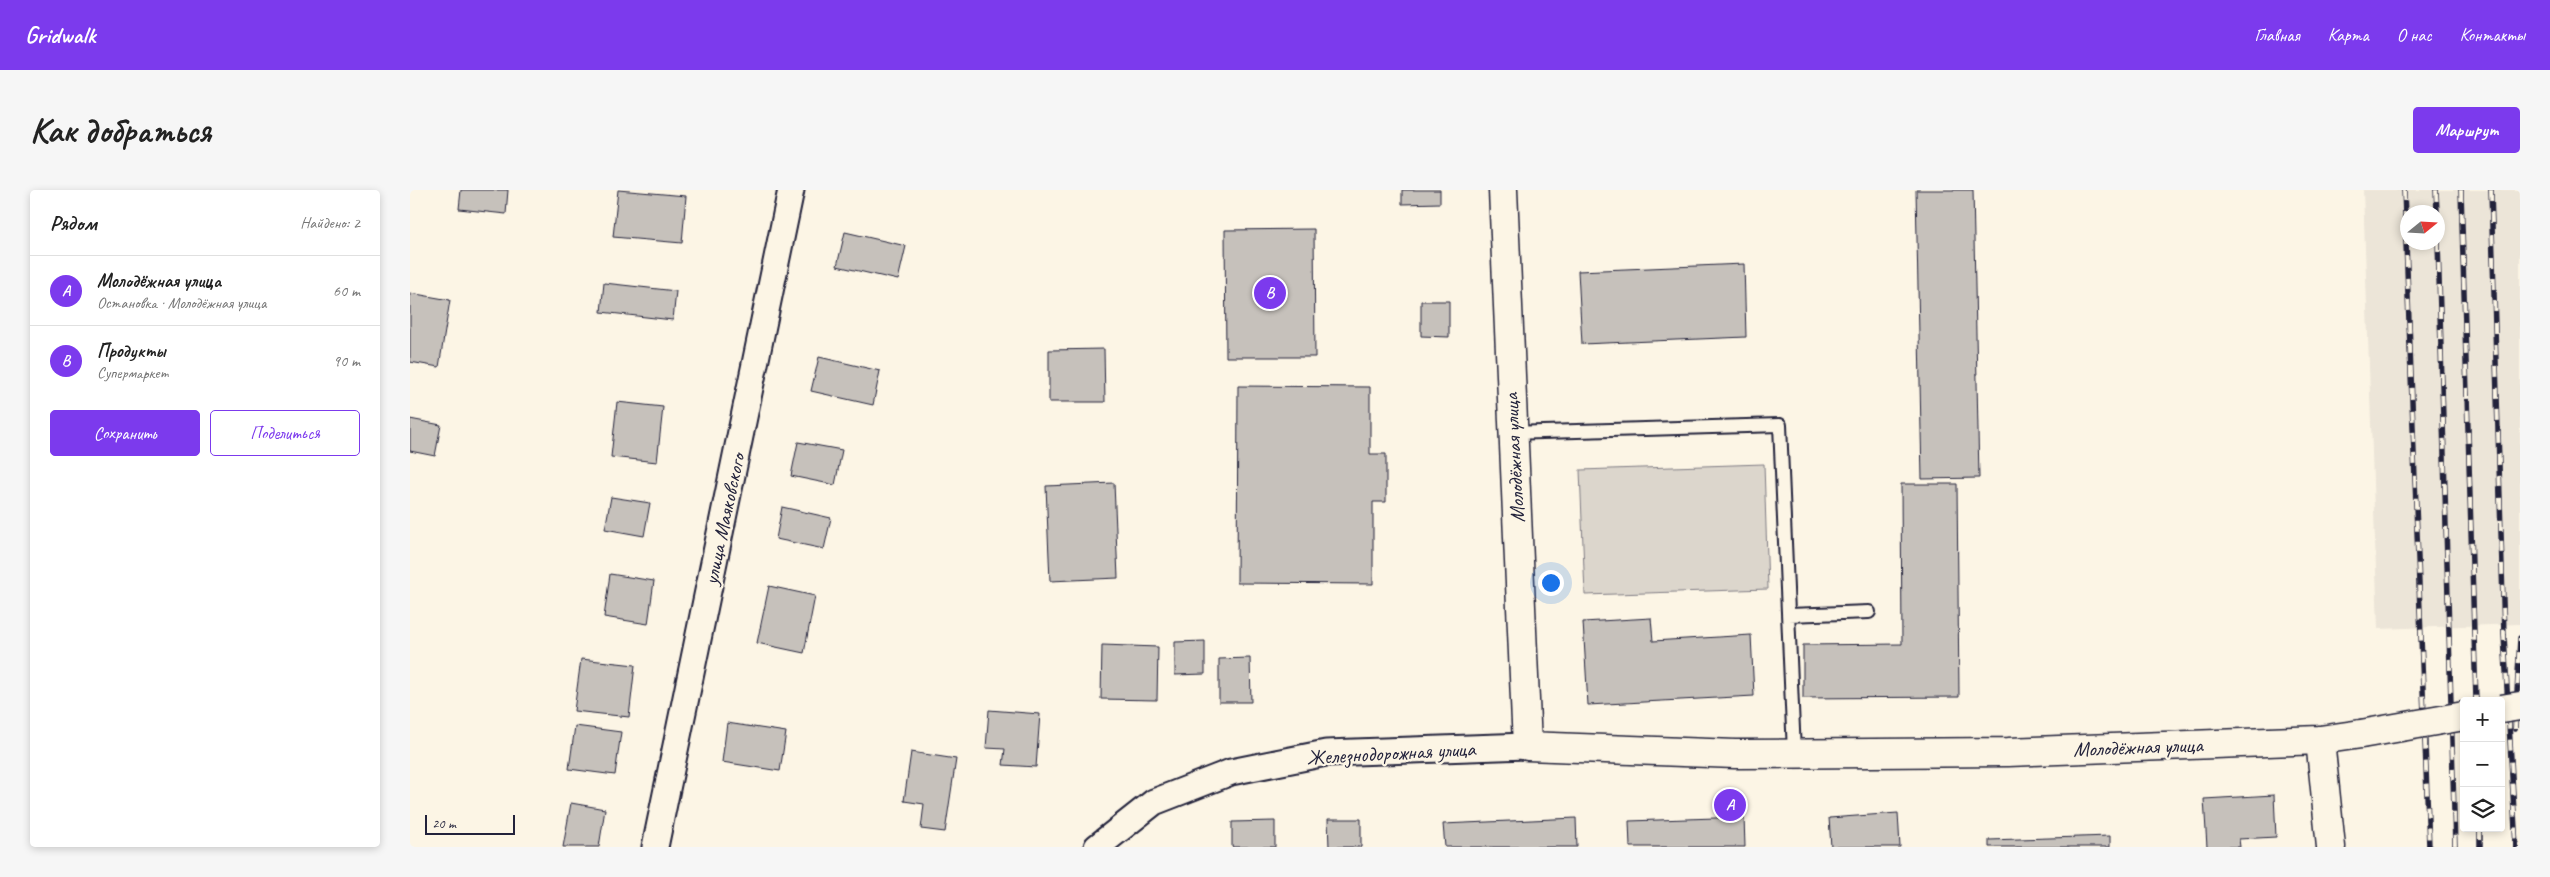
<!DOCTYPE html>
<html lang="ru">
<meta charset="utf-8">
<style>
body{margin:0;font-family:Caveat,sans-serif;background:#f6f6f6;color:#222}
.controls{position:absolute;right:15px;bottom:15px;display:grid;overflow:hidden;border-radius:5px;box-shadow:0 2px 8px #0003}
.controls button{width:45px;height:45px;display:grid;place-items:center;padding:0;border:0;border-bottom:1px solid #e0e0e0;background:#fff;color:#222;font:25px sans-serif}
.compass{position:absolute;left:1990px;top:15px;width:45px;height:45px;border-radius:50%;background:#fff;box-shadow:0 2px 8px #0003;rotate:72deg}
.scale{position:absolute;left:15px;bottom:12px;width:90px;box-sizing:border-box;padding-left:5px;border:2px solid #22223b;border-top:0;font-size:14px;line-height:18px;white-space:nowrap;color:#22223b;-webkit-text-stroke:4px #fcf5e5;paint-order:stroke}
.you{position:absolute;left:1140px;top:392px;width:18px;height:18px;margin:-12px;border:4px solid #fff;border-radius:50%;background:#1a73e8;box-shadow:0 0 0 8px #1a73e833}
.badge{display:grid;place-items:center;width:32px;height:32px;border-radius:50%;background:#7c3aed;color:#fff;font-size:16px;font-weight:700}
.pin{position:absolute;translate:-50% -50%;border:2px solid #fff;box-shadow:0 1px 5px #0006}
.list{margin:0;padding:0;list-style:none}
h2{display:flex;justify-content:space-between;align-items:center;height:65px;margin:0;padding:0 20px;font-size:21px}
h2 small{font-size:16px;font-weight:400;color:#767676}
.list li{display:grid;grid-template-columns:32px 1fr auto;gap:15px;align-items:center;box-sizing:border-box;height:70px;padding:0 20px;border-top:1px solid #e0e0e0}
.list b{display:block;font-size:19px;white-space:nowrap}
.list p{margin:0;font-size:16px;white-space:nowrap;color:#767676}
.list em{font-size:16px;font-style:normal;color:#767676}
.actions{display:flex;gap:10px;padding:15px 20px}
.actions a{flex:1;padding:11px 0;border:1px solid #7c3aed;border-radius:5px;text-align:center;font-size:18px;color:#7c3aed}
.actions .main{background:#7c3aed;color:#fff}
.icon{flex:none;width:28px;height:28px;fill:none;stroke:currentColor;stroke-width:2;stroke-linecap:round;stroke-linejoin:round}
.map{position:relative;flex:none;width:2110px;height:657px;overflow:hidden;border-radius:5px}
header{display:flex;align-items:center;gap:30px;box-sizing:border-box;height:70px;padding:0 25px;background:#7c3aed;color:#fff}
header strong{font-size:24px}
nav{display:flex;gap:28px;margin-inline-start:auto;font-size:18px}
.intro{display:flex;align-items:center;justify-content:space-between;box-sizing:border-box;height:120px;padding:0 30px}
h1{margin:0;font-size:35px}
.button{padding:12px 22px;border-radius:5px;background:#7c3aed;color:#fff;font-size:18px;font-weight:700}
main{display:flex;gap:30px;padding:0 30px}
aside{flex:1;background:#fff;border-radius:5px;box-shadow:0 2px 8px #0003}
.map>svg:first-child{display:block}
.built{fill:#ece5d8;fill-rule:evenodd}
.green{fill:#dcd6cc;stroke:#7f7c84}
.building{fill:#c6c1bb;stroke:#22223b}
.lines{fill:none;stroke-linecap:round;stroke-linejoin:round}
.lane-casing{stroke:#22223b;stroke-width:16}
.street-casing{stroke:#22223b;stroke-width:29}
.secondary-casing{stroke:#22223b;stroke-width:31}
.lane{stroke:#fcf5e5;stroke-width:12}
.street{stroke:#fcf5e5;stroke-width:25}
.secondary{stroke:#fcf5e5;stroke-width:28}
.rail-casing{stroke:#22223b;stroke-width:5.5}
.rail{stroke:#fcf5e5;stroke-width:4;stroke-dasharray:11;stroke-linecap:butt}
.secondary-bridge-casing{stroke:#22223b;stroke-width:31;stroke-linecap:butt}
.secondary-bridge{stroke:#fcf5e5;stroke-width:28}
.labels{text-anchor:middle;stroke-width:4.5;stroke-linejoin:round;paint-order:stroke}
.street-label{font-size:21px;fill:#22223b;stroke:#fcf5e5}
</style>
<header>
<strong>Gridwalk</strong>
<nav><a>Главная</a><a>Карта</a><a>О нас</a><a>Контакты</a></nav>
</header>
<div class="intro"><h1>Как добраться</h1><a class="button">Маршрут</a></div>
<main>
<aside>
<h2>Рядом<small>Найдено: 2</small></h2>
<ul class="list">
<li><span class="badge">A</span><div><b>Молодёжная улица</b><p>Остановка · Молодёжная улица</p></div><em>60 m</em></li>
<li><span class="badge">B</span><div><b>Продукты</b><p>Супермаркет</p></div><em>90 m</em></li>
</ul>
<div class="actions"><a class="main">Сохранить</a><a>Поделиться</a></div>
</aside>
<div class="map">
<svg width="2110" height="657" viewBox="0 0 2110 657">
<rect width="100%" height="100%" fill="#fcf5e5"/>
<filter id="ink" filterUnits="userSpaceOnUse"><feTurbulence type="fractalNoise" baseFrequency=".02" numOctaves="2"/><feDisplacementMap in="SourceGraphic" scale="10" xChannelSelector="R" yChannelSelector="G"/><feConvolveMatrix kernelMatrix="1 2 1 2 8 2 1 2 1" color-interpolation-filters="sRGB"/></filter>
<g filter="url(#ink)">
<!-- built -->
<path class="built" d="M 1953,0 L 2110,0 L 2110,434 L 1968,439 ZM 1998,22 L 2028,22 L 2028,52 L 1998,52 Z"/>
<!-- green -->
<path class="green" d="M 1354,274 L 1358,399 L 1175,405 L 1170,280 Z"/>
<!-- building -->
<path class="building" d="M 51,0 L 98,0 L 96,24 L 49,19 Z
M 208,0 L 276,6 L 272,53 L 203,47 Z
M 992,0 L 1030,0 L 1030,13 L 992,14 Z
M 1506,0 L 1563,0 L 1569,288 L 1512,289 Z
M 904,39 L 905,167 L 816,167 L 815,40 Z
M 435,42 L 496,56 L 488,90 L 427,76 Z
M 1334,74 L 1336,147 L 1172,154 L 1168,81 Z
M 194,93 L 266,101 L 263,130 L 191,122 Z
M 0,103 L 40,110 L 29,177 L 0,172 Z
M 1011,111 L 1039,111 L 1039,147 L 1011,146 Z
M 694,159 L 695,212 L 639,212 L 639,160 Z
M 409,167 L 470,181 L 463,215 L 401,201 Z
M 828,196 L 960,197 L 960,264 L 976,264 L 976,312 L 963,312 L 963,394 L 827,393 Z
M 207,212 L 253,217 L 247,272 L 201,267 Z
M 0,229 L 31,235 L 25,266 L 0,261 Z
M 388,252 L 432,260 L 425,295 L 381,286 Z
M 704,293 L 708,388 L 640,391 L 636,296 Z
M 1491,294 L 1547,294 L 1549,507 L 1393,508 L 1393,455 L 1492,454 Z
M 201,307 L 240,313 L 234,346 L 195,339 Z
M 372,317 L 421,328 L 414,359 L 366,349 Z
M 200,384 L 244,391 L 238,434 L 194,427 Z
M 359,396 L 405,406 L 394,463 L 347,453 Z
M 1241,428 L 1243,451 L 1341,445 L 1344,506 L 1178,515 L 1173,432 Z
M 795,451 L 795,484 L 765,485 L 765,452 Z
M 692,455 L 748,457 L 747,510 L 691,509 Z
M 840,468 L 841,512 L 809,512 L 809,469 Z
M 171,469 L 225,475 L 219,527 L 164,521 Z
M 579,520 L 630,524 L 626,577 L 593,575 L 595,559 L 576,558 Z
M 317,533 L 376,542 L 370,581 L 312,572 Z
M 165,536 L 211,542 L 205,585 L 159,579 Z
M 501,562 L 546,569 L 535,642 L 511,639 L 514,614 L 494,611 Z
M 1864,605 L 1866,647 L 1829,649 L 1830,657 L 1797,657 L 1794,609 Z
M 161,613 L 195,619 L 189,657 L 153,657 Z
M 1488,623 L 1490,657 L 1421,657 L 1419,628 Z
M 1334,627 L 1335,657 L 1220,657 L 1219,631 Z
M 1166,628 L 1167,657 L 1035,657 L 1033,634 Z
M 918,629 L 951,629 L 951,657 L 919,657 Z
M 865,631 L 865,657 L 822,657 L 822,632 Z
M 1700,646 L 1700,657 L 1579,657 L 1579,650 Z"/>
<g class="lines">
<!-- lane casing -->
<g class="lane-casing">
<path id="lane" d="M 1103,243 L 1370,235 L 1384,563
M 1379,425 L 1459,422"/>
</g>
<!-- street casing -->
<g class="street-casing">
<path id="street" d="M 245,657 L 381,0
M 687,657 L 744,612 L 821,582 L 916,563 L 1117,556"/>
</g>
<!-- secondary casing -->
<g class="secondary-casing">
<path id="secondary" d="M 1093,0 L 1117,556 L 1325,564 L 1598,562 L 1910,550 L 1951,544
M 1910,550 L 1921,657"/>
</g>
<!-- lane -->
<use href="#lane" class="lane"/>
<!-- street -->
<use href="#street" class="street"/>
<!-- secondary -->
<use href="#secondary" class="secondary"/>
<!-- rail casing -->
<g class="rail-casing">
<path id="rail" d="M 1994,0 L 2019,657
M 2026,0 L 2027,22
M 2051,0 L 2066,511
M 2081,0 L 2094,445 L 2106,657
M 2028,51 L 2045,657
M 2105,539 L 2110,448
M 2070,638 L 2070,657"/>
</g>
<!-- rail -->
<use href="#rail" class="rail"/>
<!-- secondary-bridge casing -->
<g class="secondary-bridge-casing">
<path id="secondary-bridge" d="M 2091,519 L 2110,516
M 1951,544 L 2054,526"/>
</g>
<!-- secondary-bridge -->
<use href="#secondary-bridge" class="secondary-bridge"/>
</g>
</g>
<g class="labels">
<!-- street labels -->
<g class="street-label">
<text transform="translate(1104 268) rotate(-93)" y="7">Молодёжная улица</text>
<text transform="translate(314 329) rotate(-78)" y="7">улица Маяковского</text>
<text transform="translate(1728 557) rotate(-2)" y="7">Молодёжная улица</text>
<text transform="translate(981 563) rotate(-3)" y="7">Железнодорожная улица</text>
</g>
</g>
</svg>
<div class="controls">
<button>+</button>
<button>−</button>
<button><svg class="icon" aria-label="layers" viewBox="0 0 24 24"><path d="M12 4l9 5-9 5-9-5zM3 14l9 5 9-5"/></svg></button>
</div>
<svg class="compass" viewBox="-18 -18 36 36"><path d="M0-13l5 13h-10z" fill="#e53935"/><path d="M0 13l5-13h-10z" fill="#767676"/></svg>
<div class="scale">20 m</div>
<div class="you"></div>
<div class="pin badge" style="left:1320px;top:615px">A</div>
<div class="pin badge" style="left:860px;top:103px">B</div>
</div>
</main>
